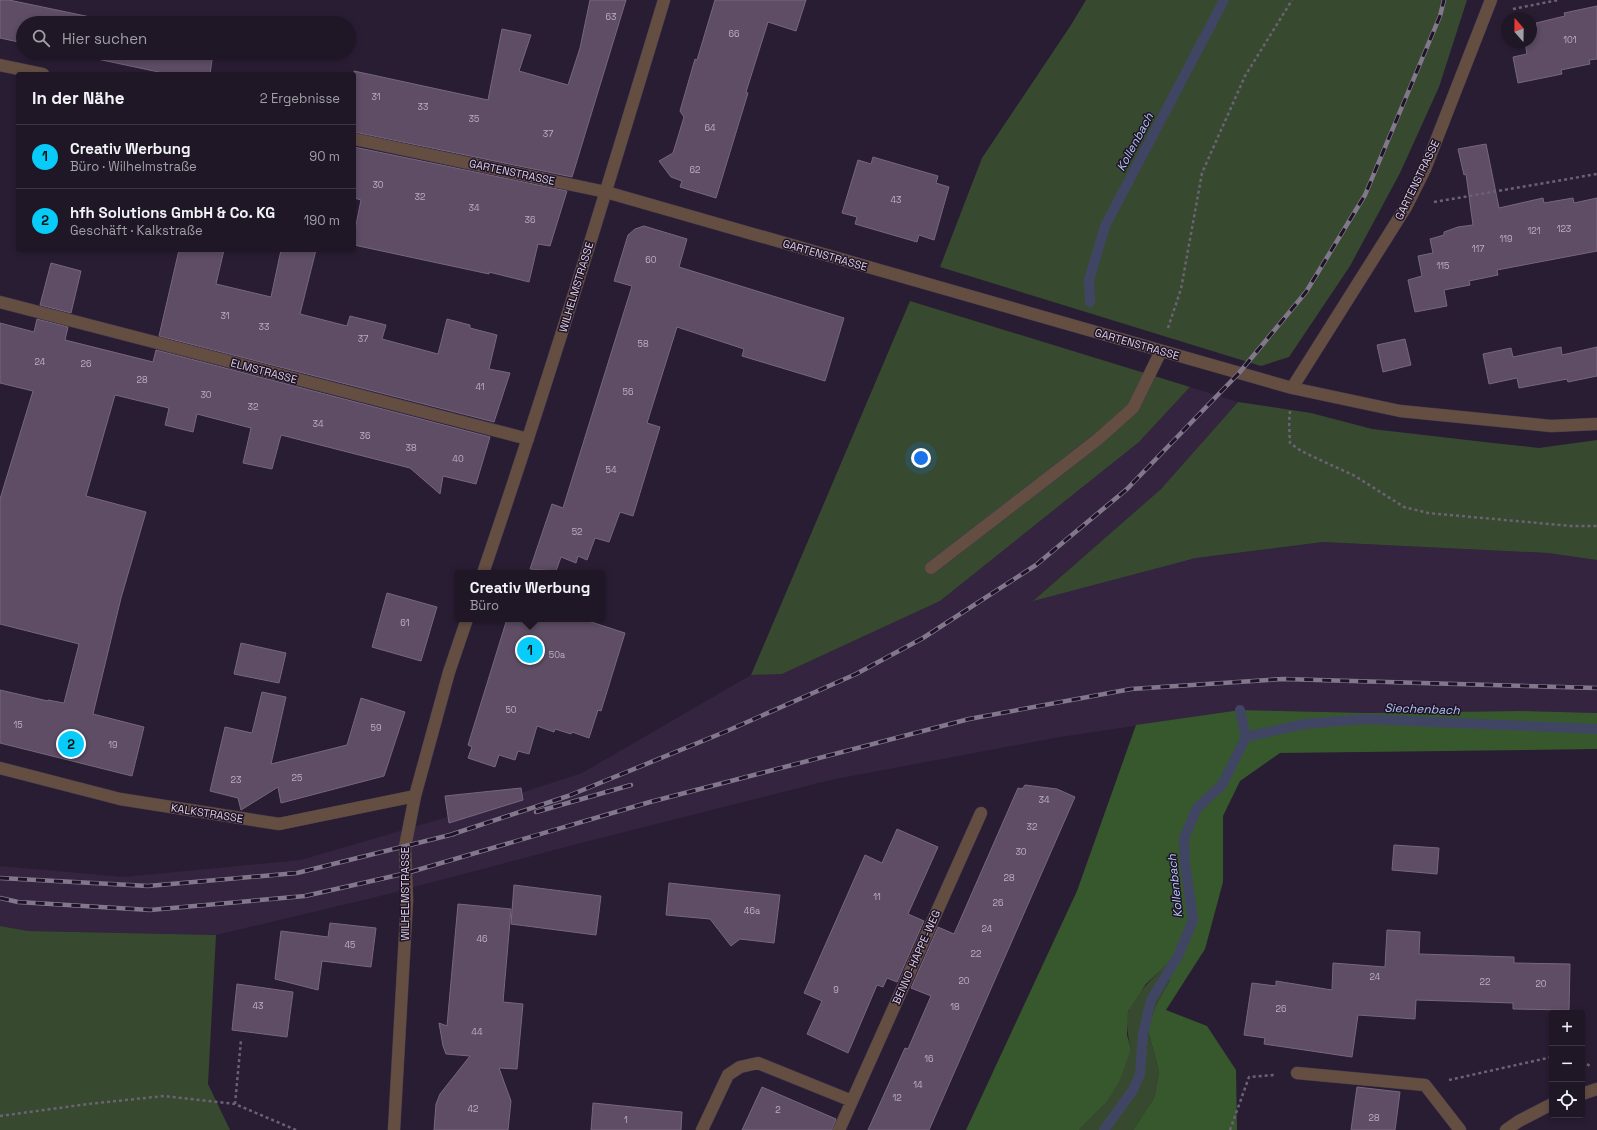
<!DOCTYPE html>
<html lang="de">
<meta charset="utf-8">
<style>
body{margin:0;font-family:"Space Grotesk",sans-serif;background:#271f2e;color:#f1f3f6}
.controls{position:absolute;right:12px;bottom:12px;display:grid;overflow:hidden;border-radius:4px;box-shadow:0 2px 6px #0003}
.controls button{width:36px;height:36px;display:grid;place-items:center;padding:0;border:0;border-bottom:1px solid #3c3543;background:#1f1626;color:#f1f3f6;font:20px sans-serif}
.compass{position:absolute;left:1501px;top:12px;width:36px;height:36px;border-radius:50%;background:#1f1626;box-shadow:0 2px 6px #0003;rotate:340deg}
.you{position:absolute;left:921px;top:458px;width:14px;height:14px;margin:-10px;border:3px solid #fff;border-radius:50%;background:#1a73e8;box-shadow:0 0 0 6px #1a73e833}
.badge{display:grid;place-items:center;width:26px;height:26px;border-radius:50%;background:#07cbf9;color:#111;font-size:13px;font-weight:700}
.pin{position:absolute;translate:-50% -50%;border:2px solid #fff;box-shadow:0 1px 4px #0006}
.popup{position:absolute;left:455px;top:570px;width:150px;height:52px;box-sizing:border-box;display:grid;place-content:center;border-radius:4px;background:#1f1626;filter:drop-shadow(0 1px 3px #0005);font-size:13px;white-space:nowrap;color:#a19fa7}
.popup b{font-size:15px;color:#f1f3f6}
.popup::after{content:'';position:absolute;left:50%;top:100%;margin-left:-8px;border:8px solid transparent;border-top-color:#1f1626}
.list{margin:0;padding:0;list-style:none}
h2{display:flex;justify-content:space-between;align-items:center;height:52px;margin:0;padding:0 16px;font-size:17px}
h2 small{font-size:13px;font-weight:400;color:#a19fa7}
.list li{display:grid;grid-template-columns:26px 1fr auto;gap:12px;align-items:center;box-sizing:border-box;height:64px;padding:0 16px;border-top:1px solid #3c3543}
.list b{display:block;font-size:15px;white-space:nowrap}
.list p{margin:0;font-size:13px;white-space:nowrap;color:#a19fa7}
.list em{font-size:13px;font-style:normal;color:#a19fa7}
.icon{flex:none;width:22px;height:22px;fill:none;stroke:currentColor;stroke-width:2;stroke-linecap:round;stroke-linejoin:round}
.map{position:relative;flex:none;width:1597px;height:1130px;overflow:hidden}
.search{position:absolute;background:#1f1626;box-shadow:0 2px 6px #0003;left:16px;top:16px;width:340px;height:44px;display:flex;align-items:center;gap:10px;box-sizing:border-box;padding:0 14px;border-radius:22px;color:#a19fa7;font-size:15px}
.panel{position:absolute;background:#1f1626;box-shadow:0 2px 6px #0003;left:16px;top:72px;width:340px;height:180px;border-radius:4px}
.map>svg:first-child{display:block}
.built{fill:#342440}
.green{fill:#374a30}
.forest{fill:#37582c}
.lines{fill:none;stroke-linecap:round;stroke-linejoin:round}
.stream{stroke:#414564;stroke-width:10}
.building{fill:#5e4d65;stroke:#77667f}
.minor-casing{stroke:#453a4f;stroke-width:13}
.path{stroke:#6c6275;stroke-width:2.5;stroke-dasharray:3 3;stroke-linecap:butt}
.minor{stroke:#644e42;stroke-width:12}
.rail-casing{stroke:#82788b;stroke-width:4.5}
.rail{stroke:#201329;stroke-width:3;stroke-dasharray:9;stroke-linecap:butt}
.labels{text-anchor:middle;stroke-width:3;stroke-linejoin:round;paint-order:stroke}
.number-label{font-size:9px;fill:#baafc0}
.street-label{font-size:11px;fill:#d8d0df;stroke:#201329}
.water-label{font-size:12px;font-style:italic;fill:#b1cbf5;stroke:#201329}
</style>
<div class="map">
<svg width="1597" height="1130" viewBox="0 0 1597 1130">
<rect width="100%" height="100%" fill="#291d33"/>
<!-- built -->
<path class="built" d="M 1190,387 L 1238,402 L 1161,489 L 1034,600 L 1196,558 L 1323,542 L 1548,553 L 1597,560 L 1597,713 L 1520,711 L 1368,713 L 1240,710 L 1054,738 L 830,780 L 577,844 L 376,897 L 216,935 L 28,931 L 0,926 L 0,866 L 124,877 L 301,860 L 451,816 L 582,773 L 751,675 L 782,674 L 940,601 L 1139,442 Z"/>
<!-- green -->
<path class="green" d="M 1086,0 L 1467,0 L 1439,87 L 1400,173 L 1350,266 L 1289,357 L 1261,366 L 940,267 L 982,158 L 1071,25 Z
M 910,301 L 1190,387 L 1139,442 L 940,601 L 782,674 L 751,675 Z
M 1238,402 L 1311,413 L 1372,429 L 1493,443 L 1539,448 L 1597,440 L 1597,560 L 1548,553 L 1323,542 L 1196,558 L 1033,601 L 1161,489 Z
M 0,926 L 28,931 L 216,935 L 208,1084 L 230,1130 L 0,1130 Z
M 1168,962 L 1170,980 L 1155,1007 L 1148,1030 L 1159,1072 L 1154,1098 L 1133,1130 L 1079,1130 L 1106,1103 L 1131,1049 C 1128,1037 1126,1025 1128,1012 C 1130,1000 1159,972 1168,962 Z"/>
<!-- forest -->
<path class="forest" d="M 1240,710 L 1368,713 L 1520,711 L 1597,713 L 1597,749 L 1280,753 L 1240,781 L 1223,816 L 1223,882 L 1205,949 L 1166,1010 L 1207,1026 L 1236,1070 L 1237,1130 L 1133,1130 L 1154,1098 L 1159,1072 L 1148,1030 L 1155,1007 L 1170,980 L 1168,963 L 1146,984 L 1128,1011 L 1127,1035 L 1131,1049 L 1120,1080 L 1106,1103 L 1079,1130 L 966,1130 L 1077,891 L 1136,725 Z"/>
<g class="lines">
<!-- stream -->
<path class="stream" d="M 1090,302 L 1089,280 L 1105,226 L 1224,0
M 1246,737 L 1304,724 L 1365,719 L 1597,729
M 1104,1130 L 1133,1090 L 1140,1074 L 1143,1034 L 1151,1000 L 1178,956 L 1193,920 L 1185,864 L 1184,838 L 1197,808 L 1222,785 L 1246,737 L 1240,710"/>
</g>
<!-- building -->
<path class="building" d="M 0,0 L 9,0 L 119,23 L 23,23 L 23,43 L 0,38 Z
M 590,0 L 626,0 L 572,177 L 354,132 L 354,71 L 488,100 L 502,29 L 531,35 L 519,71 L 568,85 L 580,48 Z
M 715,0 L 806,0 L 796,31 L 768,22 L 746,92 L 748,93 L 716,198 L 680,187 L 682,181 L 671,177 L 659,161 L 673,153 L 684,117 L 680,111 L 695,59 L 697,60 Z
M 1597,6 L 1597,59 L 1589,60 L 1590,64 L 1561,70 L 1562,74 L 1518,83 L 1513,57 L 1527,54 L 1525,42 L 1531,42 L 1531,28 L 1537,27 L 1536,23 L 1565,16 L 1564,13 Z
M 69,53 L 213,53 L 210,74 L 168,74 Z
M 1486,144 L 1499,208 L 1543,198 L 1544,203 L 1573,198 L 1574,203 L 1597,198 L 1597,251 L 1497,270 L 1498,275 L 1469,281 L 1470,285 L 1444,290 L 1447,306 L 1415,312 L 1408,280 L 1422,276 L 1418,256 L 1433,253 L 1430,239 L 1444,235 L 1444,232 L 1458,227 L 1473,225 L 1466,174 L 1464,175 L 1458,149 Z
M 354,147 L 567,191 L 550,246 L 538,244 L 529,282 L 489,272 L 489,274 L 354,245 L 354,235 L 361,200 L 354,198 Z
M 873,157 L 938,176 L 936,183 L 949,187 L 934,240 L 919,235 L 917,242 L 855,224 L 857,217 L 842,213 L 858,160 L 871,164 Z
M 644,226 L 687,239 L 679,267 L 844,318 L 825,381 L 742,356 L 744,349 L 677,327 L 647,423 L 660,427 L 633,516 L 620,512 L 609,542 L 595,538 L 587,560 L 578,556 L 576,563 L 561,557 L 556,571 L 530,569 L 552,504 L 563,508 L 632,286 L 614,281 L 628,235 L 635,229 Z
M 179,250 L 224,250 L 216,284 L 271,297 L 281,250 L 316,250 L 300,314 L 347,326 L 350,316 L 386,325 L 382,339 L 438,354 L 447,319 L 470,325 L 470,328 L 497,335 L 489,369 L 510,373 L 494,422 L 159,336 Z
M 51,263 L 81,271 L 71,313 L 40,305 Z
M 37,319 L 68,327 L 65,340 L 153,362 L 156,350 L 490,437 L 476,484 L 443,476 L 440,494 L 410,468 L 281,435 L 272,469 L 243,463 L 251,428 L 197,414 L 193,432 L 165,425 L 169,408 L 115,395 L 86,496 L 146,512 L 121,598 L 93,714 L 144,727 L 132,776 L 0,743 L 0,690 L 48,701 L 48,700 L 64,703 L 79,644 L 0,624 L 0,499 L 33,391 L 0,383 L 0,323 L 34,332 Z
M 1405,339 L 1411,365 L 1383,372 L 1377,345 Z
M 1561,347 L 1562,355 L 1597,347 L 1597,376 L 1568,382 L 1567,379 L 1519,388 L 1517,378 L 1489,384 L 1483,354 L 1511,348 L 1513,357 Z
M 387,593 L 437,607 L 421,661 L 372,647 Z
M 507,619 L 582,619 L 625,633 L 601,711 L 598,710 L 589,738 L 572,732 L 571,734 L 555,729 L 554,732 L 537,726 L 529,754 L 518,751 L 515,760 L 499,755 L 495,767 L 468,758 L 472,747 L 468,745 Z
M 241,643 L 286,653 L 279,683 L 234,674 Z
M 262,692 L 286,697 L 271,764 L 347,745 L 361,698 L 405,712 L 384,776 L 281,803 L 278,787 L 241,810 L 238,798 L 210,791 L 225,727 L 252,733 Z
M 1025,785 L 1057,789 L 1075,797 L 929,1130 L 868,1130 L 905,1048 L 908,1049 L 931,996 L 911,988 L 938,927 L 954,934 L 1018,788 L 1022,789 Z
M 521,788 L 523,800 L 449,823 L 445,796 Z
M 897,829 L 938,847 L 908,914 L 924,921 L 897,982 L 887,978 L 883,987 L 877,985 L 848,1053 L 807,1034 L 822,1001 L 804,993 L 865,855 L 882,863 Z
M 1394,845 L 1439,848 L 1437,874 L 1392,870 Z
M 669,883 L 780,895 L 774,943 L 740,939 L 731,946 L 710,919 L 666,915 Z
M 514,885 L 601,896 L 596,935 L 511,924 Z
M 458,904 L 511,909 L 503,1002 L 523,1004 L 517,1069 L 499,1068 L 511,1101 L 508,1130 L 434,1130 L 436,1104 L 440,1094 L 470,1056 L 446,1054 L 443,1046 L 439,1023 L 447,1026 Z
M 330,923 L 376,928 L 371,967 L 322,961 L 318,990 L 275,979 L 281,931 L 328,937 Z
M 1387,930 L 1420,932 L 1419,954 L 1514,957 L 1514,963 L 1570,964 L 1569,1010 L 1513,1009 L 1513,1003 L 1416,1000 L 1415,1019 L 1358,1015 L 1352,1057 L 1264,1044 L 1265,1038 L 1244,1035 L 1252,983 L 1276,986 L 1276,981 L 1332,990 L 1333,963 L 1385,967 Z
M 237,984 L 293,992 L 287,1037 L 232,1030 Z
M 762,1087 L 836,1119 L 832,1130 L 742,1130 Z
M 1357,1087 L 1400,1092 L 1395,1130 L 1351,1130 Z
M 593,1103 L 682,1112 L 681,1130 L 591,1130 Z"/>
<g class="lines">
<!-- minor casing -->
<g class="minor-casing">
<path id="minor" d="M 0,65 L 43,74
M 354,139 L 606,192 L 1292,388 L 1400,411 L 1551,426 L 1597,424
M 0,302 L 528,439
M 1292,388 L 1406,207 L 1425,169 L 1491,0
M 931,568 L 1097,440 L 1133,408 L 1161,351
M 483,573 C 548,383 606,192 664,0
M 0,768 L 120,799 L 279,824 L 415,796
M 1297,1073 L 1425,1085 L 1460,1130
M 1582,1094 L 1597,1089
M 394,1130 L 407,900 L 405,847 L 415,796 L 449,672 L 467,619
M 702,1130 L 728,1075 L 740,1067 L 758,1063 L 852,1101
M 839,1130 L 981,813
M 1506,1130 L 1519,1121 L 1552,1104"/>
</g>
<!-- path -->
<path class="path" d="M 1513,9 L 1558,0
M 1434,202 L 1597,174
M 1168,328 L 1181,289 L 1202,173 L 1245,76 L 1292,0
M 1290,411 L 1289,422 L 1290,443 L 1301,451 L 1355,476 L 1404,507 L 1428,513 L 1571,526 L 1597,526
M 1582,1061 L 1590,1066
M 1449,1080 L 1552,1057
M 235,1104 L 241,1040
M 0,1116 L 88,1104 L 164,1096 L 235,1104 L 296,1130
M 1230,1130 L 1249,1077 L 1274,1075"/>
<!-- minor -->
<use href="#minor" class="minor"/>
<!-- rail casing -->
<g class="rail-casing">
<path id="rail" d="M 536,812 L 631,785
M 450,835 L 568,796 L 727,731 L 856,674 L 923,638 L 1036,565 L 1127,489 L 1239,373 L 1306,292 L 1365,195 L 1440,16 L 1444,0
M 0,878 L 148,886 L 297,873 L 454,834
M 0,898 L 18,902 L 150,910 L 305,896 L 407,873 L 650,802 L 969,719 L 1131,689 L 1283,679 L 1597,688"/>
</g>
<!-- rail -->
<use href="#rail" class="rail"/>
</g>
<g class="labels">
<!-- number labels -->
<g class="number-label">
<text x="611" y="20">63</text>
<text x="734" y="37">66</text>
<text x="1570" y="43">101</text>
<text x="376" y="100">31</text>
<text x="423" y="110">33</text>
<text x="474" y="122">35</text>
<text x="710" y="131">64</text>
<text x="548" y="137">37</text>
<text x="695" y="173">62</text>
<text x="378" y="188">30</text>
<text x="420" y="200">32</text>
<text x="896" y="203">43</text>
<text x="474" y="211">34</text>
<text x="530" y="223">36</text>
<text x="1564" y="232">123</text>
<text x="1534" y="234">121</text>
<text x="1506" y="242">119</text>
<text x="1478" y="252">117</text>
<text x="651" y="263">60</text>
<text x="1443" y="269">115</text>
<text x="225" y="319">31</text>
<text x="264" y="330">33</text>
<text x="363" y="342">37</text>
<text x="643" y="347">58</text>
<text x="40" y="365">24</text>
<text x="86" y="367">26</text>
<text x="142" y="383">28</text>
<text x="480" y="390">41</text>
<text x="628" y="395">56</text>
<text x="206" y="398">30</text>
<text x="253" y="410">32</text>
<text x="318" y="427">34</text>
<text x="365" y="439">36</text>
<text x="411" y="451">38</text>
<text x="458" y="462">40</text>
<text x="611" y="473">54</text>
<text x="577" y="535">52</text>
<text x="405" y="626">61</text>
<text x="557" y="658">50a</text>
<text x="511" y="713">50</text>
<text x="18" y="728">15</text>
<text x="376" y="731">59</text>
<text x="113" y="748">19</text>
<text x="297" y="781">25</text>
<text x="236" y="783">23</text>
<text x="1044" y="803">34</text>
<text x="1032" y="830">32</text>
<text x="1021" y="855">30</text>
<text x="1009" y="881">28</text>
<text x="877" y="900">11</text>
<text x="998" y="906">26</text>
<text x="752" y="914">46a</text>
<text x="987" y="932">24</text>
<text x="482" y="942">46</text>
<text x="350" y="948">45</text>
<text x="976" y="957">22</text>
<text x="1375" y="980">24</text>
<text x="964" y="984">20</text>
<text x="1485" y="985">22</text>
<text x="1541" y="987">20</text>
<text x="836" y="993">9</text>
<text x="258" y="1009">43</text>
<text x="955" y="1010">18</text>
<text x="1281" y="1012">26</text>
<text x="477" y="1035">44</text>
<text x="929" y="1062">16</text>
<text x="918" y="1088">14</text>
<text x="897" y="1101">12</text>
<text x="473" y="1112">42</text>
<text x="778" y="1113">2</text>
<text x="1374" y="1121">28</text>
<text x="626" y="1123">1</text>
</g>
<!-- street labels -->
<g class="street-label">
<text transform="translate(512 172) rotate(12)" y="4">GARTENSTRASSE</text>
<text transform="translate(1417 180) rotate(-64)" y="4">GARTENSTRASSE</text>
<text transform="translate(825 255) rotate(16)" y="4">GARTENSTRASSE</text>
<text transform="translate(576 287) rotate(-73)" y="4">WILHELMSTRASSE</text>
<text transform="translate(1137 344) rotate(16)" y="4">GARTENSTRASSE</text>
<text transform="translate(264 371) rotate(15)" y="4">ELMSTRASSE</text>
<text transform="translate(207 813) rotate(9)" y="4">KALKSTRASSE</text>
<text transform="translate(405 894) rotate(-90)" y="4">WILHELMSTRASSE</text>
<text transform="translate(916 957) rotate(-66)" y="4">BENNO-HAPPE-WEG</text>
</g>
<!-- water labels -->
<g class="water-label">
<text transform="translate(1135 142) rotate(-62)" y="4">Kollenbach</text>
<text transform="translate(1422 709) rotate(2)" y="4">Siechenbach</text>
<text transform="translate(1175 886) rotate(-96)" y="4">Kollenbach</text>
</g>
</g>
</svg>
<div class="controls">
<button>+</button>
<button>−</button>
<button><svg class="icon" aria-label="locate" viewBox="0 0 24 24"><circle cx="12" cy="12" r="6"/><path d="M12 2v4M12 18v4M2 12h4M18 12h4"/></svg></button>
</div>
<svg class="compass" viewBox="-18 -18 36 36"><path d="M0-13l5 13h-10z" fill="#e53935"/><path d="M0 13l5-13h-10z" fill="#a19fa7"/></svg>
<div class="you"></div>
<div class="pin badge" style="left:530px;top:650px">1</div>
<div class="popup"><b>Creativ Werbung</b>Büro</div>
<div class="pin badge" style="left:71px;top:744px">2</div>
<div class="search"><svg class="icon" aria-label="search" viewBox="0 0 24 24"><circle cx="10" cy="10" r="6"/><path d="M15 15l6 6"/></svg>Hier suchen</div>
<section class="panel">
<h2>In der Nähe<small>2 Ergebnisse</small></h2>
<ul class="list">
<li><span class="badge">1</span><div><b>Creativ Werbung</b><p>Büro · Wilhelmstraße</p></div><em>90 m</em></li>
<li><span class="badge">2</span><div><b>hfh Solutions GmbH &amp; Co. KG</b><p>Geschäft · Kalkstraße</p></div><em>190 m</em></li>
</ul>
</section>
</div>
